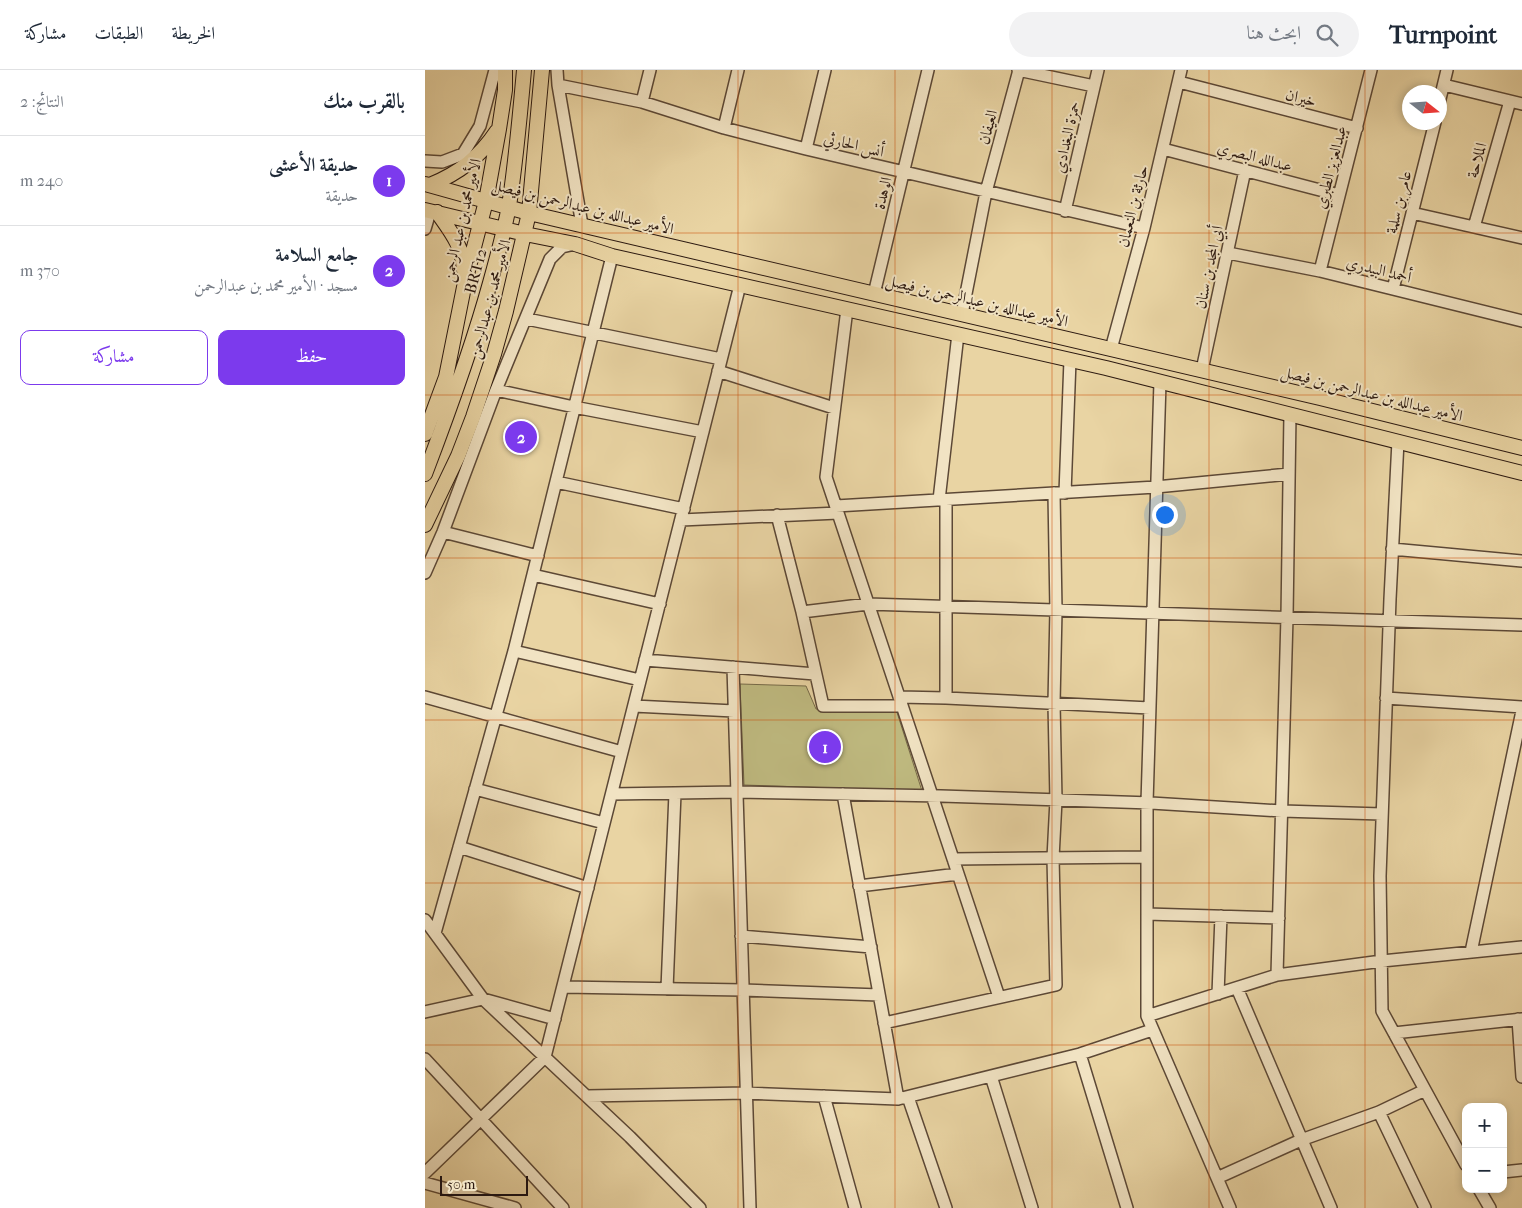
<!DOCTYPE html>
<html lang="ar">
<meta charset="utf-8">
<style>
body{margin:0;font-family:"IM FELL French Canon",Amiri,serif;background:#f2f2f3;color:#1f2937;direction:rtl}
.controls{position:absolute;right:15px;bottom:15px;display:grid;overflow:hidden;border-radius:10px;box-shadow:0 2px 8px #0003}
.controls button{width:45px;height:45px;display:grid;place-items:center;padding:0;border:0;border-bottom:1px solid #e0e1e3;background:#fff;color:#1f2937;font:25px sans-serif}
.compass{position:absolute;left:977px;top:15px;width:45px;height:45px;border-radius:50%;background:#fff;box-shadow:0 2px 8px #0003;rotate:107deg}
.scale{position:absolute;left:15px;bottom:12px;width:88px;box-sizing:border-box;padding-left:5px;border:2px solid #2d1a11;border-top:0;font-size:14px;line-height:18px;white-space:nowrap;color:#2d1a11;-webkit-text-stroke:4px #f1e3c3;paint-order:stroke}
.you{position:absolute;left:739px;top:444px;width:18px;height:18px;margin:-12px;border:4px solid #fff;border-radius:50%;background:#1a73e8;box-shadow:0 0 0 8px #1a73e833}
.badge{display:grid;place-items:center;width:32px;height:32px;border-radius:50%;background:#7c3aed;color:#fff;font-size:16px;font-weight:700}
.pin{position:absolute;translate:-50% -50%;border:2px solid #fff;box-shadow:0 1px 5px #0006}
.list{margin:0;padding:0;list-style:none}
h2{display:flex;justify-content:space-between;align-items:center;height:65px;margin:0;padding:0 20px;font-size:21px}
h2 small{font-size:16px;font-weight:400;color:#747a83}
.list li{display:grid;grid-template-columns:32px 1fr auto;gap:15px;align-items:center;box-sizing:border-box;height:90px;padding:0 20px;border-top:1px solid #e0e1e3}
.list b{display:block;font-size:19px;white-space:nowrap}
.list p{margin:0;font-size:16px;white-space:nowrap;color:#747a83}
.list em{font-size:16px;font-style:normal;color:#747a83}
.actions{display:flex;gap:10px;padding:15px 20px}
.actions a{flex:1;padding:11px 0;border:1px solid #7c3aed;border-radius:10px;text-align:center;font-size:18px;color:#7c3aed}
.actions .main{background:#7c3aed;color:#fff}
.icon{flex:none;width:28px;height:28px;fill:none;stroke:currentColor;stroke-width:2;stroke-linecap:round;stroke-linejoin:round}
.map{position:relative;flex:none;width:1097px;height:1138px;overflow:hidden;direction:ltr}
header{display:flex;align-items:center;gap:30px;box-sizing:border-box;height:70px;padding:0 25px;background:#fff;border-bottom:1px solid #e0e1e3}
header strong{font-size:24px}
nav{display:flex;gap:28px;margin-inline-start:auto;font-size:18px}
.search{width:350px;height:45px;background:#f2f2f3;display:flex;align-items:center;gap:12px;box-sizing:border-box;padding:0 18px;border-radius:28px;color:#747a83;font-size:19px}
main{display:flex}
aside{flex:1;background:#fff}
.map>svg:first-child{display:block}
.garden{fill:#bfba80;stroke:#766a48}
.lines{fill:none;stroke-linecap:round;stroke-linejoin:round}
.minor-casing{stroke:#5c4836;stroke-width:14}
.major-casing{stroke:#2d1a11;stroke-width:16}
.minor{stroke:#f1e3c3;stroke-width:11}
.major{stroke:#e9d4a3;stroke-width:14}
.grid{fill:none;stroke:#cc500d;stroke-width:1;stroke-opacity:0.55}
.labels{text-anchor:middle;stroke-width:4;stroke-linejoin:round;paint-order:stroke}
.street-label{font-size:16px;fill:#2d1a11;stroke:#f1e3c3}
</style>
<header>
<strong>Turnpoint</strong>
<div class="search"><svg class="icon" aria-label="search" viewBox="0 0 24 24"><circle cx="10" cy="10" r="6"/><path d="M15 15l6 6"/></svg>ابحث هنا</div>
<nav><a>الخريطة</a><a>الطبقات</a><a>مشاركة</a></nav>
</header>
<main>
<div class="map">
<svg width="1097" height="1138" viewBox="0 0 1097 1138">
<rect width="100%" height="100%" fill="#e9d4a3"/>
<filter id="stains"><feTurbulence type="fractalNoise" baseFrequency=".004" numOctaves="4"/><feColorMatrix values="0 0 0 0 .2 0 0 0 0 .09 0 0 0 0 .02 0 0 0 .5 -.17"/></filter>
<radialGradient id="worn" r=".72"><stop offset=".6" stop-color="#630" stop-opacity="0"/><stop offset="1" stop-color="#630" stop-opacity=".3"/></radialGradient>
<!-- garden -->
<path class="garden" d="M 315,614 L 381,616 L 391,639 L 470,636 L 497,721 L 319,715 Z"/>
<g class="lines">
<!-- minor casing -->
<g class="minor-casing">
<path id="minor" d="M 132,0 L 133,15 L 157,155
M 593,0 L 669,16
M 754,12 L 932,58
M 133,15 L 217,32 L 299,58 L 381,79 L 719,158
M 1019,15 L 1097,34
M 217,32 L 225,0
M 1014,33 L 1022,0
M 299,58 L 313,0
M 381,79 L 400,0
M 738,79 L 914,125
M 0,91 L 17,92 L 38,84 L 55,56 L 70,0
M 640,141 L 673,0
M 987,143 L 1097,168
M 1049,157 L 1085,31
M 0,159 L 5,142
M 803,183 L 895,201 L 1097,251
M 895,201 L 946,0
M 968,219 L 1010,52
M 449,224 L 503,0
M 422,239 L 401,407 L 574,927
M 537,244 L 561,122 L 594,0
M 102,249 L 296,289
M 686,279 L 719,158 L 756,0
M 777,300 L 820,100
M 293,301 L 409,338
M 735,312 L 722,733 L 722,946 L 805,1138
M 71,320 L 149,337 L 278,362
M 973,371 L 965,529 L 955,806 L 957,941 L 1041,1095
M 131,412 L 259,439
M 640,423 L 645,290
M 514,430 L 533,264
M 411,436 L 731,417 L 864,404
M 352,445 L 377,542 L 398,636 L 477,636
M 256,450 L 413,443
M 18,462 L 113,486
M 967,479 L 1097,491
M 0,503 L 18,462 L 71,320 L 125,189 L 137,177 L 150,174
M 108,505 L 235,534
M 377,542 L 443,534 L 1097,555
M 89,581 L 215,610
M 220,590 L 390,604
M 308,597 L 325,1138
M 0,627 L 197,682
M 474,627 L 521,628 L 725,638
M 521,628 L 521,430
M 961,628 L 1097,637
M 209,636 L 309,641
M 50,719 L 179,753
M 187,724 L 312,722 L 516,726 L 726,733 L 857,741 L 957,744
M 418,724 L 473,1029
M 34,777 L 163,818
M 528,789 L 722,787
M 434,816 L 533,804
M 722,844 L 854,848
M 0,850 L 58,929 L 205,1067 L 275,1138
M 10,863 L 89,581 L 187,186
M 316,866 L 446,877
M 1046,882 L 1097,641
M 852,905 L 862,547 L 865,344
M 138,917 L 318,920 L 454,925
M 812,918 L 906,1138
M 242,919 L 250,723
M 793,924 L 796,846
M 0,942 L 58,929 L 130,949
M 722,946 L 852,905 L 957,891 L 1097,877
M 1093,949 L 1097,1007
M 459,953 L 631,915 L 628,788 L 631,730 L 629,633 L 631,540 L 629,423
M 969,963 L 1097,949
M 655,984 L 702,1138
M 0,989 L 138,1138
M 566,1006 L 607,1138
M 162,1026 L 321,1023 L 473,1029 L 655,984 L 727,960
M 399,1026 L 430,1138
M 483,1027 L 521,1138
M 954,1042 L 1000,1138
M 1078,1102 L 1097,1100
M 0,1103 L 120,987 L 315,215
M 792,1108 L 876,1070 L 954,1042 L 1000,1020
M 0,1113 L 90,1138
M 1054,1119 L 1065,1138"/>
</g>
<!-- major casing -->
<g class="major-casing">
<path id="major" d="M 0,114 L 104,143 L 895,328 L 1097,378
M 5,115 C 34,103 54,88 72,61
M 0,140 L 100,164 L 150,174 L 187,186 L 681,298 L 1097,403
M 12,142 C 26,162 38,176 39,201
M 0,364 L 21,307 L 40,212 L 61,131 L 74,59 L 80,20 L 80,0
M 0,404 C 24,341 47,278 65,213 C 72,188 79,162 84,136 C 91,91 95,45 99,0
M 0,455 L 33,386 L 48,347 L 69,284 L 81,241 L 104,143 L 117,0"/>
</g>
<!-- minor -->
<use href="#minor" class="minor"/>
<!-- major -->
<use href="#major" class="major"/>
</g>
<!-- grid -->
<path class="grid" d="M 157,0 L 157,1138M 313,0 L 313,1138M 470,0 L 470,1138M 627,0 L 627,1138M 784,0 L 784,1138M 940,0 L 940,1138M 0,163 L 1097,163M 0,325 L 1097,325M 0,488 L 1097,488M 0,650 L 1097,650M 0,813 L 1097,813M 0,975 L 1097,975"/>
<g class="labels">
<!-- street labels -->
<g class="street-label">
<text transform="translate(876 27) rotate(14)" y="6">خيران</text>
<text transform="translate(562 57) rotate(-75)" y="6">العيفان</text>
<text transform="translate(641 67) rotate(-77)" y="6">حمزة البغدادي</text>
<text transform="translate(429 74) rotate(13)" y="6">أنس الحارثي</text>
<text transform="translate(830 86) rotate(15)" y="6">عبدالله البصري</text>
<text transform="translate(1051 90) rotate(-74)" y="6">الملاحة</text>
<text transform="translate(905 97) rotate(-75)" y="6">عبدالعزيز الطبري</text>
<text transform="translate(457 123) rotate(-76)" y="6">الوهدة</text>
<text transform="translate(973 132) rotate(-76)" y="6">عامر بن سلمة</text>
<text transform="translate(158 136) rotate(14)" y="6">الأمير عبدالله بن عبدالرحمن بن فيصل</text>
<text transform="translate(707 136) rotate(-76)" y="6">حارثة بن النعمان</text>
<text transform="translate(36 150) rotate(-77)" y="6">الأمير محمد بن عبد الرحمن</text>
<text transform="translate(783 197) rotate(-78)" y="6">أبي المجد بن سنان</text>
<text transform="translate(954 199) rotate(14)" y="6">أحمد البيدري</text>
<text transform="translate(50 201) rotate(-75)" y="6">BRT12</text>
<text transform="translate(64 229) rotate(-75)" y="6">الأمير محمد بن عبدالرحمن</text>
<text transform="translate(552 230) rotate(13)" y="6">الأمير عبدالله بن عبدالرحمن بن فيصل</text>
<text transform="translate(947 323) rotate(14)" y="6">الأمير عبدالله بن عبدالرحمن بن فيصل</text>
</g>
</g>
<rect width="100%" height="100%" filter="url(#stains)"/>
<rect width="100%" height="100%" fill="url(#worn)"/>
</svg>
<div class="controls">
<button>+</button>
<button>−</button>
</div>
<svg class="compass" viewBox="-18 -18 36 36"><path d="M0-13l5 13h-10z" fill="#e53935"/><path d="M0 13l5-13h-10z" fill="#747a83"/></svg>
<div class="scale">50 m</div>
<div class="you"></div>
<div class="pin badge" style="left:400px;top:677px">1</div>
<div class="pin badge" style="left:96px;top:367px">2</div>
</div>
<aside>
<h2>بالقرب منك<small>النتائج: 2</small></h2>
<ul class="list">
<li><span class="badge">1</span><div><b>حديقة الأعشى</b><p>حديقة</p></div><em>240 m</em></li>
<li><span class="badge">2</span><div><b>جامع السلامة</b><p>مسجد · الأمير محمد بن عبدالرحمن</p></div><em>370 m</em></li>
</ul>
<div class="actions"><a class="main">حفظ</a><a>مشاركة</a></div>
</aside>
</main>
